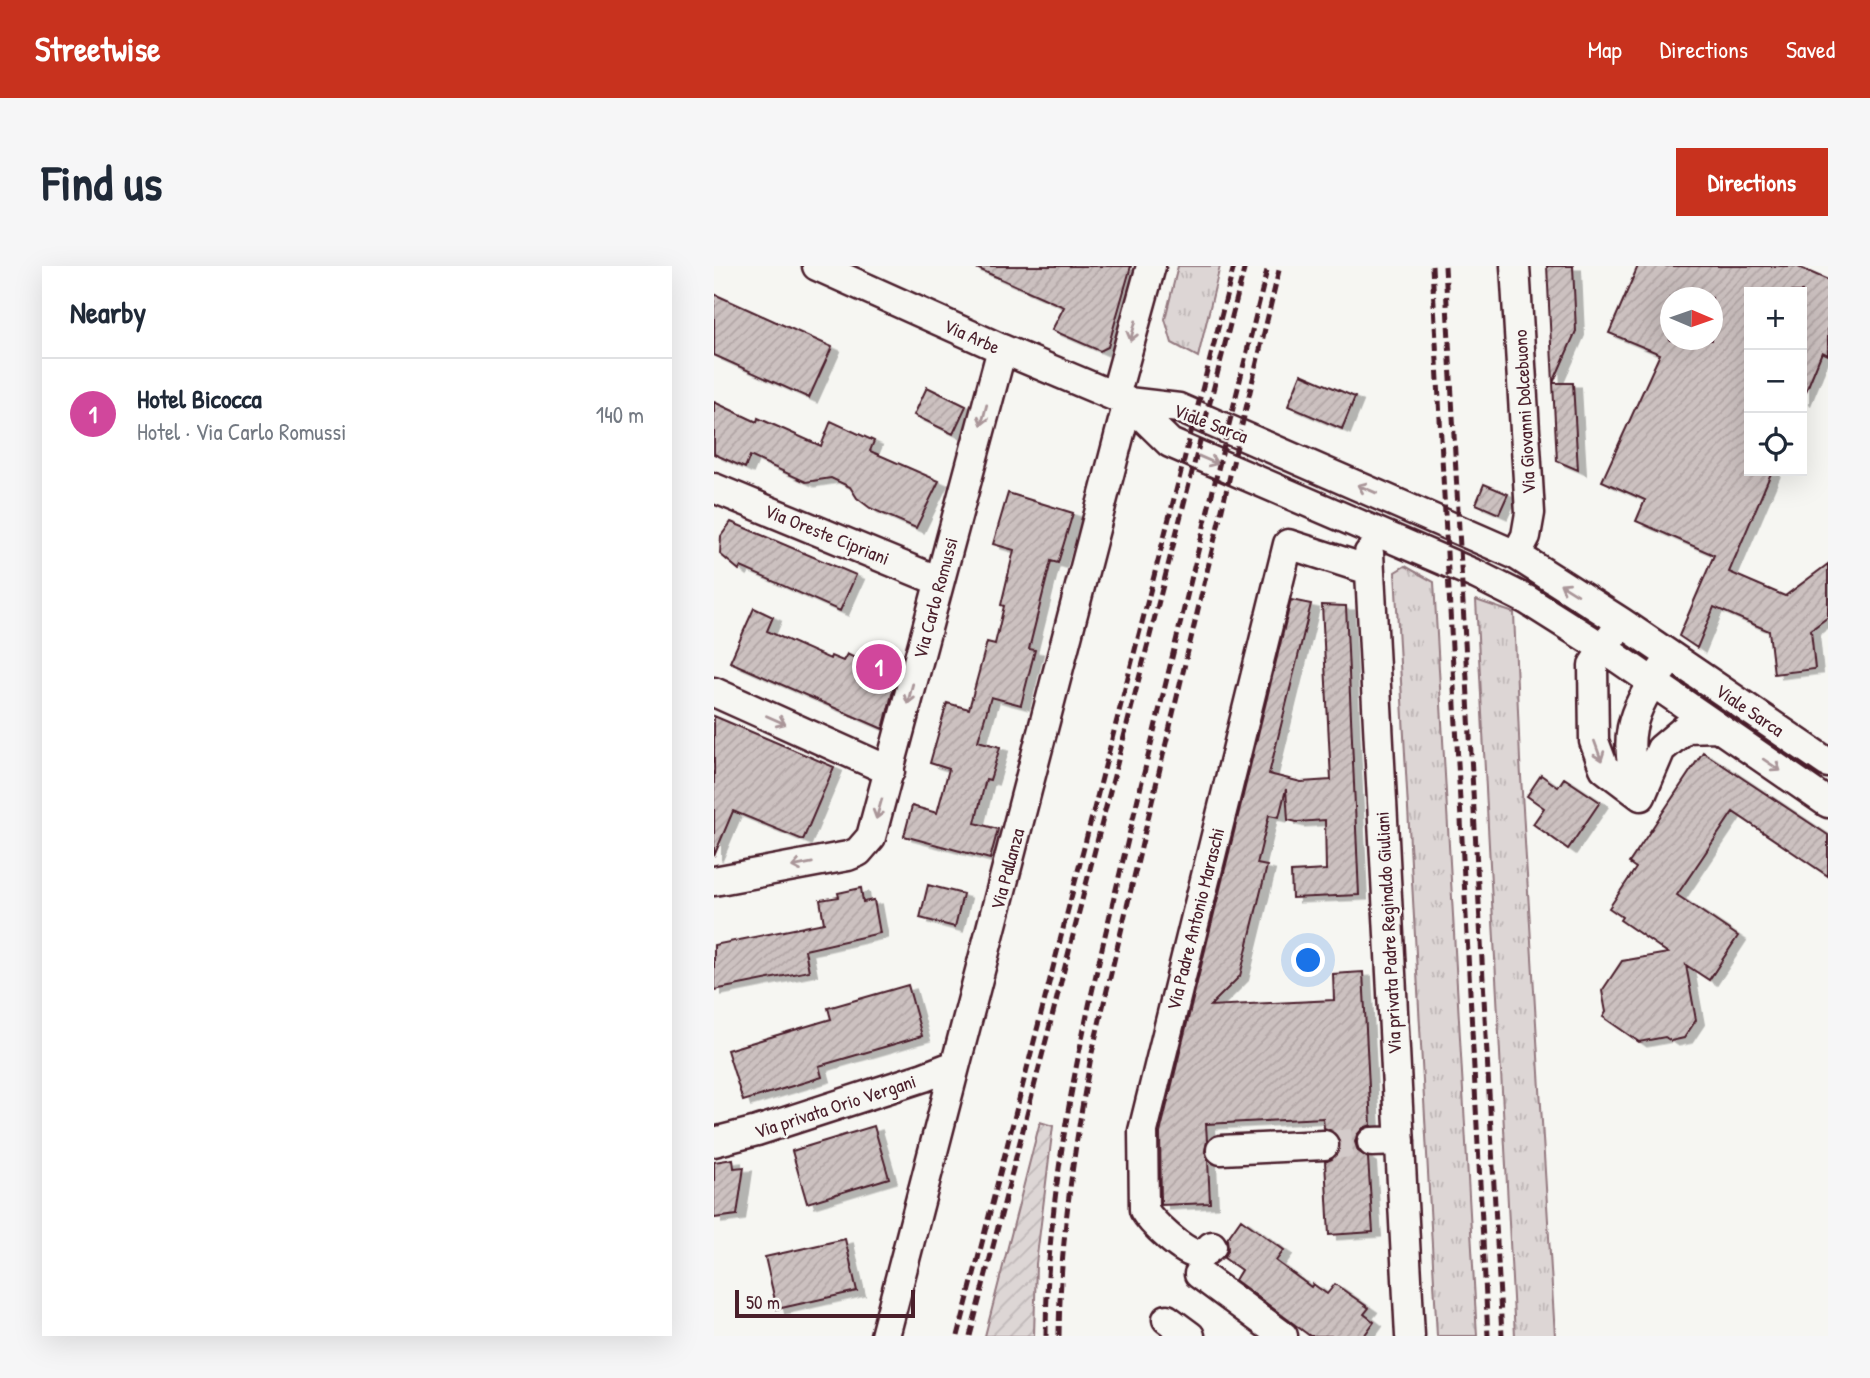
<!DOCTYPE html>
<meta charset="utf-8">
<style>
body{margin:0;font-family:"Patrick Hand",sans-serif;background:#f6f6f7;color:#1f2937}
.controls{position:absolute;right:21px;top:21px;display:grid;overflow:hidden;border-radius:0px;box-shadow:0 7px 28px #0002}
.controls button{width:63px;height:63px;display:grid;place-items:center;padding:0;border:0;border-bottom:2px solid #e0e1e3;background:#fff;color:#1f2937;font:35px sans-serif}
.compass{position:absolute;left:946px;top:21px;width:63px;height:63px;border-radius:50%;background:#fff;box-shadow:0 7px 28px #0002;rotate:92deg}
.scale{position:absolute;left:21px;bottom:18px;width:180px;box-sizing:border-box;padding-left:7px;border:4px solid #4a1f2b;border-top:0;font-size:19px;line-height:24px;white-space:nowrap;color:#4a1f2b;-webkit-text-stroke:5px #f6f6f2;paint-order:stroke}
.you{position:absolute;left:595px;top:695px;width:24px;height:24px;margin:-18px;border:5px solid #fff;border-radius:50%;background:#1a73e8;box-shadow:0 0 0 10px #1a73e833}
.badge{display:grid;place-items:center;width:46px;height:46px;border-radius:50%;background:#c8321e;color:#fff;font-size:23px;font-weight:700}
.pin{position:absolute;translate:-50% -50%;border:4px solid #fff;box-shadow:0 2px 7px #0006}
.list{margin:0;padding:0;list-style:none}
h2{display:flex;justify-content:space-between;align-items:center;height:91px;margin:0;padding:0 28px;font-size:30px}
h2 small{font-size:23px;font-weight:400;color:#747a83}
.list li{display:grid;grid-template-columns:46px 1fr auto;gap:21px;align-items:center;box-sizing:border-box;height:112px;padding:0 28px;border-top:2px solid #e0e1e3}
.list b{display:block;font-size:26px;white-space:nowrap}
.list p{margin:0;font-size:23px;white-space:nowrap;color:#747a83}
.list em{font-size:23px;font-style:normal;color:#747a83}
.icon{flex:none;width:38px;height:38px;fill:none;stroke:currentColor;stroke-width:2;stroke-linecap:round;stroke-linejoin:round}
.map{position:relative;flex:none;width:1114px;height:1070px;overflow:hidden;border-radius:0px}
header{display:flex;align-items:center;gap:42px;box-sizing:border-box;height:98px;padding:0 35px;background:#c8321e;color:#fff}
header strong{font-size:33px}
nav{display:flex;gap:38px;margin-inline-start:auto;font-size:24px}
.intro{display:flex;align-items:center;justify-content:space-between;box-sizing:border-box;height:168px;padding:0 42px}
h1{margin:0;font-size:49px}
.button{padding:18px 32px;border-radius:0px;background:#c8321e;color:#fff;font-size:24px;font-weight:700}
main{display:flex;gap:42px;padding:0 42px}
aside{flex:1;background:#fff;border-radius:0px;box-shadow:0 7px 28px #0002}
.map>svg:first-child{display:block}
.grass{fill:url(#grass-tufts);stroke:#947a80;stroke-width:2}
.garden{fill:url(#garden-furrows);stroke:#947a80;stroke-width:2}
.building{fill:url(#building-hatch);stroke:#4a1f2b;stroke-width:2;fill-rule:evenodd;filter:url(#shadow)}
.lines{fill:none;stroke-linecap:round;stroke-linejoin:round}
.minor-tunnel{stroke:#d4cbca;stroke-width:28;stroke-dasharray:28 14;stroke-linecap:butt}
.minor-casing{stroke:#4a1f2b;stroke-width:33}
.minor{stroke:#f6f6f2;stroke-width:28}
.rail{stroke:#4a1f2b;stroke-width:5;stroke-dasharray:10 5;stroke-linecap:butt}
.oneway{stroke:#a99598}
.labels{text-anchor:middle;stroke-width:5;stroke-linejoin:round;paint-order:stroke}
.street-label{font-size:19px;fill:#4a1f2b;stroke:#f6f6f2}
</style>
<header>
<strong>Streetwise</strong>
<nav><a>Map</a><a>Directions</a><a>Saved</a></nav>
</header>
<div class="intro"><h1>Find us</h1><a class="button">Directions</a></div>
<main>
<aside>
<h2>Nearby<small></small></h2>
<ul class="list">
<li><span class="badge" style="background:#d1479c">1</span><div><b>Hotel Bicocca</b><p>Hotel · Via Carlo Romussi</p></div><em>140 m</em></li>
</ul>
</aside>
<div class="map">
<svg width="1114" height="1070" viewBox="0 0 1114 1070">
<defs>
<pattern id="grass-tufts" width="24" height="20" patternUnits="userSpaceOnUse" patternTransform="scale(1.75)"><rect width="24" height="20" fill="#ddd6d5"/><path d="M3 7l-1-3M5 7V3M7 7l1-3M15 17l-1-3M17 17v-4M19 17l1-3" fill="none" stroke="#bfb7b7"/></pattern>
<pattern id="garden-furrows" width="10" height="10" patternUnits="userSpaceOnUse" patternTransform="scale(1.75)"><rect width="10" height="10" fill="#ddd6d5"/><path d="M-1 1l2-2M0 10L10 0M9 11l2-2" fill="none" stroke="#bfb7b7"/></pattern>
<pattern id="building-hatch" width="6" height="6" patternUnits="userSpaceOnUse" patternTransform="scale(1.75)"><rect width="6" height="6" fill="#ccc1c0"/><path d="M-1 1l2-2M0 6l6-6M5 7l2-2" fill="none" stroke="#b1a5a5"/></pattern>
<filter id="shadow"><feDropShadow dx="8" dy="4.5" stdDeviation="0" flood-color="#0004"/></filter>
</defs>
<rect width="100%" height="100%" fill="#f6f6f2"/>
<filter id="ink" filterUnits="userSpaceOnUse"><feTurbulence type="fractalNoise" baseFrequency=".0143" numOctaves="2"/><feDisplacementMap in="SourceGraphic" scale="14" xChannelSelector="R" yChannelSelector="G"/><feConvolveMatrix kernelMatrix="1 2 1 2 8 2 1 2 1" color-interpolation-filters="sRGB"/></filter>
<g filter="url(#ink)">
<!-- grass -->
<path class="grass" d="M 464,0 L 506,0 L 484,91 L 458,77 L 451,53 Z
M 691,300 L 720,316 L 763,1070 L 723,1070 L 681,306 Z
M 762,334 L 800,347 L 806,494 L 841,1070 L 801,1070 Z"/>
<!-- garden -->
<path class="garden" d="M 326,856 L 339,860 L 322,998 L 320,1070 L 271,1070 Z"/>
<!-- building -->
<path class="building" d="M 258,0 L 417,0 L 394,81 L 386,85 L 338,64 L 350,41 Z
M 833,0 L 859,0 L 862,65 L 839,117 Z
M 924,0 L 1082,0 L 1114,14 L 1114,89 L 1108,86 L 1088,135 L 1088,26 L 1035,26 L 1035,205 L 1058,205 L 1015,306 L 1071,330 L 1114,298 L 1114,351 L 1097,364 L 1101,403 L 1060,408 L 1055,365 L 1000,341 L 983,382 L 965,370 L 1000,289 L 922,255 L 931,234 L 888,215 L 946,88 L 895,67 ZM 956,32 L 998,32 L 998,74 L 956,74 Z
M 0,28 L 118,81 L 95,132 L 0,89 Z
M 587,108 L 641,131 L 628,163 L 574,140 Z
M 839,117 L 859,117 L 864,204 L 843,195 Z
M 213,121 L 252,140 L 239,168 L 200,149 Z
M 0,136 L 43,156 L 44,152 L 107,180 L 117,155 L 160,175 L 156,185 L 225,215 L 202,262 L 156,242 L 143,232 L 136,221 L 117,212 L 92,216 L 36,190 L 31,202 L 0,188 Z
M 770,218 L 794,228 L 785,248 L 762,238 Z
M 294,227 L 359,247 L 344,297 L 337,295 L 315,383 L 321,384 L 307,439 L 277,431 L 264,475 L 286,481 L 276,514 L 272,513 L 261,557 L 284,563 L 276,593 L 190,570 L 198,540 L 223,547 L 235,503 L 216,497 L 233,437 L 255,443 L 273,376 L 281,378 L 290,340 L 287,339 L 300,284 L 279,278 Z
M 17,256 L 142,309 L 126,345 L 27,301 L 25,304 L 6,288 L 7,270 Z
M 577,334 L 597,338 L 555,508 L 587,516 L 617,514 L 608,339 L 632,340 L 645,629 L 578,632 L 577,606 L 612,604 L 611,554 L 583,556 L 574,554 L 572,523 L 565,551 L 555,549 L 543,598 L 553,600 L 526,710 L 496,740 L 620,734 L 619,708 L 649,706 L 657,859 L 649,862 L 643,869 L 641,876 L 644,885 L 654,892 L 659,966 L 615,969 L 611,896 L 618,893 L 624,887 L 626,878 L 624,869 L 618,865 L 610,862 L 609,852 L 492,858 L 493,875 L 491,885 L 494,894 L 496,937 L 447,939 L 446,867 Z
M 40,342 L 59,351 L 53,365 L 116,393 L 117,390 L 129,395 L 133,388 L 151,397 L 159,377 L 188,390 L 169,463 L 16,396 Z
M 0,450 L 120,501 L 89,574 L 19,545 L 0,590 Z
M 989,486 L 1114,569 L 1114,610 L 1019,546 L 963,629 L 1024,670 L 995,714 L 972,699 L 982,754 L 970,772 L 957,775 L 951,771 L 925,776 L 889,751 L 892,746 L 888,725 L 908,695 L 954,687 L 906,654 L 908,651 L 895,642 L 922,602 L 915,597 Z
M 827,509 L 844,521 L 850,512 L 886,536 L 854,583 L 819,558 L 830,542 L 813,530 Z
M 214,619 L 249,628 L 241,661 L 206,652 Z
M 147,622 L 149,636 L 160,634 L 166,667 L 91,684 L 95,705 L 0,724 L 0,679 L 110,657 L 106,634 L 125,631 L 124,627 Z
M 194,719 L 208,770 L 105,800 L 108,811 L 29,835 L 13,784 L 117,753 L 114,742 Z
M 160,860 L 175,912 L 93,937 L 78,885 Z
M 19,893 L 20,902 L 30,901 L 23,949 L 0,952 L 0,896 Z
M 527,953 L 570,984 L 562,995 L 597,1021 L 599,1018 L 613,1028 L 621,1018 L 655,1042 L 650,1048 L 660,1056 L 650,1070 L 596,1070 L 521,1014 L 527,1004 L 510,992 L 514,985 L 513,973 Z
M 131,973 L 143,1025 L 63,1043 L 51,991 Z"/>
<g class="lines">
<!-- minor-tunnel -->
<path class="minor-tunnel" d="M 610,879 L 658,876"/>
<!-- minor casing -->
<g class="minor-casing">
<path id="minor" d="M 103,0 L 288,83 L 414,136 L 465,142 L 802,289 L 907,356 L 1114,497
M 801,0 L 816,247 L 812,270 L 802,289
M 401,130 L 437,0
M 414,136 L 456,177 L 763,309 L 813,334 L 889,382 L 1114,537
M 0,222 L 225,315
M 655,287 L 696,1070
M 900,367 L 879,399 L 880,475 L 890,502 L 927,530
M 0,426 L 176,505
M 927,530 C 907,477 915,445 950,401
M 927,530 L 947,483 L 972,462 L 1003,461
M 0,615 L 134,590 L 144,586 L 157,571 L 288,83
M 0,876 L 43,865 L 210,811 L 241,799
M 658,876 L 686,875
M 507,884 L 610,879
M 498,980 C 493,984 490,988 483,988 C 469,987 437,956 430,944 L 429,865 L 574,278 L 655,304
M 485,1008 L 569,1070
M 453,1053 L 476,1070
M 171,1070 L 414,136"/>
</g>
<!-- minor -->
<use href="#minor" class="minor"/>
<!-- rail -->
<path class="rail" d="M 718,0 L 774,1070
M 731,0 L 788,1070
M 244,1070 L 520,0
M 256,1070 L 531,0
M 332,1070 C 333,897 377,728 417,561 C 462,374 508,187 554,0
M 345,1070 C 346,976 360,883 377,791 L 566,0"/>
</g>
<!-- one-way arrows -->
<defs><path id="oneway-shaft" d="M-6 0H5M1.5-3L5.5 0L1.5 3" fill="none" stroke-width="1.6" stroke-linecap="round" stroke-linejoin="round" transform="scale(1.75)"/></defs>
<g class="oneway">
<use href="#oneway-shaft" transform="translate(419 65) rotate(105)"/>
<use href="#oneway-shaft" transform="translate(270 149) rotate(105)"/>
<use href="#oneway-shaft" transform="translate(494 194) rotate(23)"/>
<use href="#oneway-shaft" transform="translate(653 223) rotate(-157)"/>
<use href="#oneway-shaft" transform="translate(855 323) rotate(-148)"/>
<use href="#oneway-shaft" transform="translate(196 428) rotate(105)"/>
<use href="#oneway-shaft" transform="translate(62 454) rotate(24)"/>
<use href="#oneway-shaft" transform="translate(884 485) rotate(70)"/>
<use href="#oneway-shaft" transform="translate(1058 499) rotate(34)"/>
<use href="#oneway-shaft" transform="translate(165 543) rotate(106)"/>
<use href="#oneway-shaft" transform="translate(88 599) rotate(169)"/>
</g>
</g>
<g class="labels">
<!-- street labels -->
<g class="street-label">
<text transform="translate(258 70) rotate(24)" y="7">Via Arbe</text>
<text transform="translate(810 146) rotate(-93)" y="7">Via Giovanni Dolcebuono</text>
<text transform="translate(497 157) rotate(21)" y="7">Viale Sarca</text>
<text transform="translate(113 268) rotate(22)" y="7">Via Oreste Cipriani</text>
<text transform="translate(221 332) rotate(-75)" y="7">Via Carlo Romussi</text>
<text transform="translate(1036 444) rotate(34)" y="7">Viale Sarca</text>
<text transform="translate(293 603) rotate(-75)" y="7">Via Pallanza</text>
<text transform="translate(481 653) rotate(-76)" y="7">Via Padre Antonio Maraschi</text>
<text transform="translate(674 667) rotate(-93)" y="7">Via privata Padre Reginaldo Giuliani</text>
<text transform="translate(121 840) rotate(-18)" y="7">Via privata Orio Vergani</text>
</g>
</g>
</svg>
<div class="controls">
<button>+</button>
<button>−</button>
<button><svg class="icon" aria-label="locate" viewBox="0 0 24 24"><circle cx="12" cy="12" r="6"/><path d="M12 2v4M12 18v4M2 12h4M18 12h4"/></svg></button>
</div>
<svg class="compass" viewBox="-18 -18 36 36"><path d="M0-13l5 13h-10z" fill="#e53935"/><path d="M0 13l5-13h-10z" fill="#747a83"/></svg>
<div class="scale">50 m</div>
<div class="you"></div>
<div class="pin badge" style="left:165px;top:401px;background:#d1479c">1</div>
</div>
</main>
